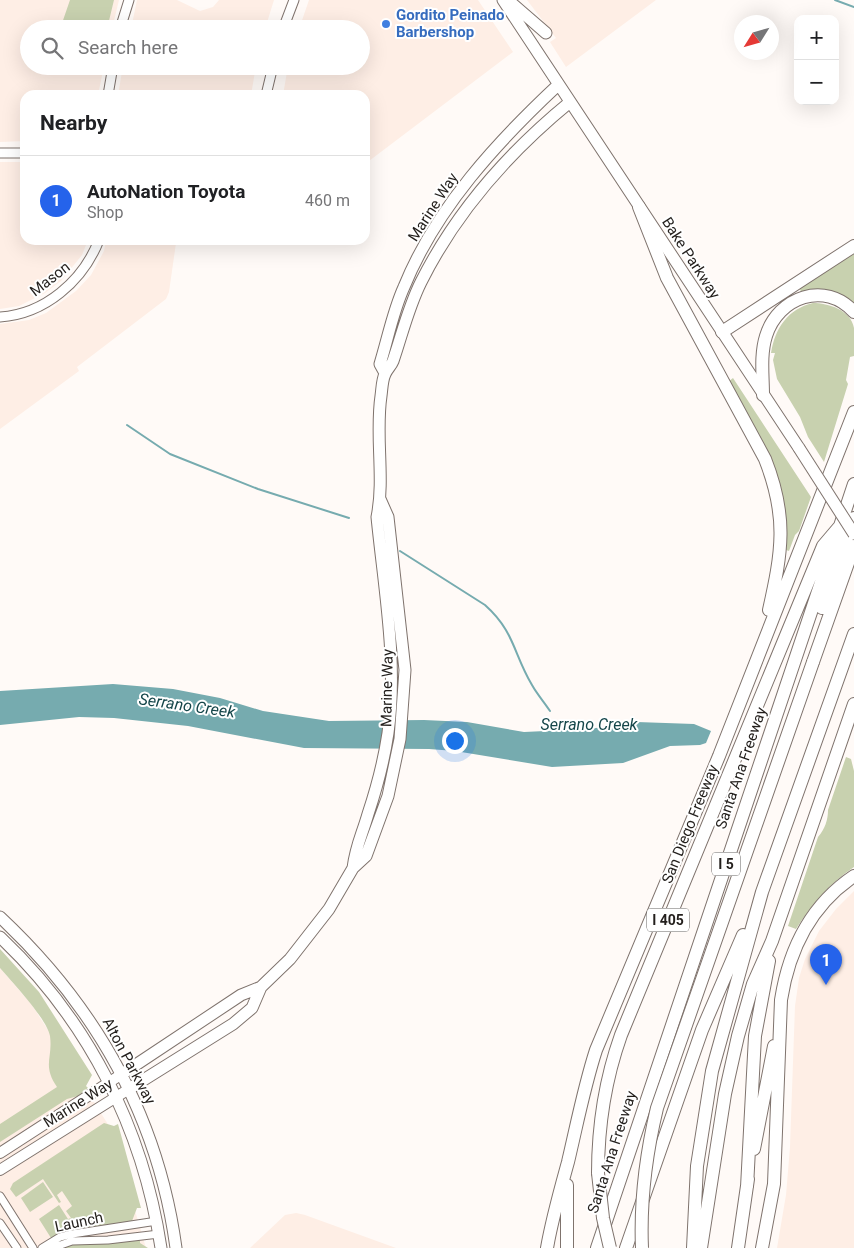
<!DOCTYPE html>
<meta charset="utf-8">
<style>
body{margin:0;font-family:Roboto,sans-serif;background:#f6f6f6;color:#202124}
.controls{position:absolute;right:15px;top:15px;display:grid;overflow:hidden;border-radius:10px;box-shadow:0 5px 20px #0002}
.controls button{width:45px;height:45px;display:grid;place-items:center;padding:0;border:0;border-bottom:1px solid #e0e0e0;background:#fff;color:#202124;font:25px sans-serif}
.compass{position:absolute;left:734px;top:15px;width:45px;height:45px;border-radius:50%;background:#fff;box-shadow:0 5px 20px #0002;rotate:233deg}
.you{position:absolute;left:454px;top:740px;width:18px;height:18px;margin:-12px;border:4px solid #fff;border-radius:50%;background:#1a73e8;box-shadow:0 0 0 8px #1a73e833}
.badge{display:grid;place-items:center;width:32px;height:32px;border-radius:50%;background:#2563eb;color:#fff;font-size:16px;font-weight:700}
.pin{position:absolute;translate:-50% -41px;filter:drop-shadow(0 1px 2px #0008)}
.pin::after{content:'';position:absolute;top:26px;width:18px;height:15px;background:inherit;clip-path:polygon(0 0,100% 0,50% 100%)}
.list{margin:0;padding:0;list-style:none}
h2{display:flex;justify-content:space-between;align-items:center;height:65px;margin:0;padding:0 20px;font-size:21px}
h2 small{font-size:16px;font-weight:400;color:#757577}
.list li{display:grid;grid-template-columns:32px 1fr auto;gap:15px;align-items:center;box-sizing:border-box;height:90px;padding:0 20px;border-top:1px solid #e0e0e0}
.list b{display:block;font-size:19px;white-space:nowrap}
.list p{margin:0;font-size:16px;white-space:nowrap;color:#757577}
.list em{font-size:16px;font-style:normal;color:#757577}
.icon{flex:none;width:28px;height:28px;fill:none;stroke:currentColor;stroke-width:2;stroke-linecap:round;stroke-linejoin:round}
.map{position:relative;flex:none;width:854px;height:1248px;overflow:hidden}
.search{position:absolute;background:#fff;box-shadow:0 5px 20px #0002;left:20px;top:20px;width:350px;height:55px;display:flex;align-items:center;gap:12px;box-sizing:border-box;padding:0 18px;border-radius:28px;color:#757577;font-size:19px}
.panel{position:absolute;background:#fff;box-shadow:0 5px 20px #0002;left:20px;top:90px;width:350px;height:155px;border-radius:15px}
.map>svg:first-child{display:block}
.built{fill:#feeee5}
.green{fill:#c8d1af}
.water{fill:#76abaf}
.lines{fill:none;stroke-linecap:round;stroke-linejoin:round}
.stream{stroke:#76abaf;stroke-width:2}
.minor-casing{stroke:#7f736d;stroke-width:9}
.tertiary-casing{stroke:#7f736d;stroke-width:11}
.secondary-casing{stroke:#7f736d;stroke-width:12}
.primary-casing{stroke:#7f736d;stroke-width:13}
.motorway-casing{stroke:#7f736d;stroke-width:14}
.minor{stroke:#fff;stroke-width:7}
.tertiary{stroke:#fff;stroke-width:9}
.secondary{stroke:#fff;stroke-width:10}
.primary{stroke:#fff;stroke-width:11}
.motorway{stroke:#fff;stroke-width:12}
.primary-bridge-casing{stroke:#7f736d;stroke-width:13;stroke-linecap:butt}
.motorway-bridge-casing{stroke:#7f736d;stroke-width:14;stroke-linecap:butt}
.primary-bridge{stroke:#fff;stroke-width:11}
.motorway-bridge{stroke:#fff;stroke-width:12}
.shop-dot{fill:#3f7fe0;stroke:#fff;stroke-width:2}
.labels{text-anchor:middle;stroke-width:4;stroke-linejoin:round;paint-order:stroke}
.shield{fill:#fff;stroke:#656260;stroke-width:1}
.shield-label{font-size:14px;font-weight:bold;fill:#231f1c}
.shop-label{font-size:15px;font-weight:bold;fill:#366cbe;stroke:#fff;text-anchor:start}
.street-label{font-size:15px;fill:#231f1c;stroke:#fff}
.water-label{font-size:16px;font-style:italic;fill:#15464a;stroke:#fff}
</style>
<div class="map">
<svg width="854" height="1248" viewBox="0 0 854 1248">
<rect width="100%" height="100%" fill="#fffaf7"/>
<!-- built -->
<path class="built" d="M 0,0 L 119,0 L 112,29 L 29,29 L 29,66 L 104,66 L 98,95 L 25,95 L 25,141 L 0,142 Z
M 137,0 L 177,0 L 200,11 L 213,7 L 219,0 L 274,0 L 265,29 L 131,29 Z
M 309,0 L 478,0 L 513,52 L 365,164 L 365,95 L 283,95 L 288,66 L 361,66 L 361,29 L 299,29 Z
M 527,0 L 656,0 L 566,67 L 550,42 L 556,38 Z
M 123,66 L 256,66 L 251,95 L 118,95 Z
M 0,162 L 25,162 L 25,240 L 88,240 L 82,255 L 61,281 L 45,293 L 19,306 L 0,309 Z
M 106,240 L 200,240 L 176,243 L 169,292 L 166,299 L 77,367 L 79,371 L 0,429 L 0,324 L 29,320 L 46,313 L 76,291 L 91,275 L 104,251 Z
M 854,891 L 854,1248 L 777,1248 L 786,1195 L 790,1147 L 795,1006 L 799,978 L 805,959 L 819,931 L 836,909 Z
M 0,968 L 32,1005 L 111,1129 L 146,1248 L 0,1248 Z
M 296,1213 L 305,1215 L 396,1248 L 250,1248 L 285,1215 Z"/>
<!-- green -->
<path class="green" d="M 70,0 L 114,0 L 107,29 L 60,29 Z
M 854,253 L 854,305 L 802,293 L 799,288 Z
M 813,303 C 828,303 851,310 854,328 C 854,337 854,347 854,356 L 850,357 L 846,380 L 848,384 L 824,462 L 808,437 L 800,417 L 777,379 L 773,360 L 775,353 L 771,353 C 775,328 788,309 813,303 Z
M 733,378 L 811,497 L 799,531 L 795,535 L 789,551 L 786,550 C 790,481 758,440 728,382 Z
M 846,757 L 851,759 L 854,771 L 854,867 C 830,883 812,904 796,929 L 788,926 L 818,837 C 825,829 828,820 828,810 Z
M 0,949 L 39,992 L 92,1075 L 86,1086 L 88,1088 L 78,1096 L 67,1099 L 0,1142 L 0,1124 L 57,1087 C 42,1065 53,1058 50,1036 C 47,1019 12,982 0,968 Z
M 104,1123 L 114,1126 L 118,1124 L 141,1208 L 137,1208 L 132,1221 L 51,1238 L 39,1219 L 59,1205 L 68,1219 L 71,1218 L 66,1211 L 72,1206 L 62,1191 L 57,1195 L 61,1202 L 59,1203 L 43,1179 L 16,1197 L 10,1189 L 13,1183 Z
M 43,1182 L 53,1197 L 30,1212 L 21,1198 Z
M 140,1239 L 140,1243 L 148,1248 L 53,1248 L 70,1242 L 135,1241 Z"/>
<!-- water -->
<path class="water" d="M 113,684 L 173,689 L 220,698 L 263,711 L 329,721 L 424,720 L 467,722 L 524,732 L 589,729 L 637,722 L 694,724 L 711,731 L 706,743 L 700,745 L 670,746 L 623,763 L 552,767 L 455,751 L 429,749 L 304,748 L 188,726 L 114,718 L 79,717 L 0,725 L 0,691 Z"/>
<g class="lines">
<!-- stream -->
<path class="stream" d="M 835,0 L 854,7
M 127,425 L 170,454 L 258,489 L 349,518
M 400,551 L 485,605 C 515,632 513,653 532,685 C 537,694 544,702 550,711
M 567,723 L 574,730"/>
<!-- minor casing -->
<g class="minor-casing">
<path id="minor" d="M 0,1196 L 33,1248
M 0,1223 L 17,1248
M 42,1248 L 60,1237 L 72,1234 L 157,1221
M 52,1248 L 72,1241 L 108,1240 L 159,1234"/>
</g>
<!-- tertiary casing -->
<g class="tertiary-casing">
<path id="tertiary" d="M 120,29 L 129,0
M 283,29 L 294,0
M 108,95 L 113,66
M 266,95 L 273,66
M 0,153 L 25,153
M 0,317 C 45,314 83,281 99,240"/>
</g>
<!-- secondary casing -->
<g class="secondary-casing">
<path id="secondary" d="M 0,1153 L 122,1074
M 0,1170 L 129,1089"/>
</g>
<!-- primary casing -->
<g class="primary-casing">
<path id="primary" d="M 503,0 L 799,448
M 508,0 L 546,33
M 385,373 L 380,364 C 388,338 393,311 404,287 C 436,208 497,142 558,85
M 353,868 C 356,845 362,835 368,814 C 377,787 384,760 388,733 C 398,662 384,588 377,517 C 385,478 375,436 381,396 C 382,389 382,380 385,374 C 387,369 391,366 393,361 C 402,335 408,308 421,282 C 456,212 509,152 570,102
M 0,917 C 96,1007 158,1116 176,1248
M 0,937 C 88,1020 143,1128 161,1248
M 122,1074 L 241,995 L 261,987 L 290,959 L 329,909 L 353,868 L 366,856 L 388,796 L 400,739 L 405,670 L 388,517 L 380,499
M 129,1089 L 233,1024 L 252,1008 L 261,987"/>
</g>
<!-- motorway casing -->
<g class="motorway-casing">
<path id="motorway" d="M 639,207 L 667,278 L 765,459 C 788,517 782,552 769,610
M 722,332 L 854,246
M 763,395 C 763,376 760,355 766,336 C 778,297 825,280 854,312
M 822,608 L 854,518
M 813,662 L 854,546
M 754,1149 L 774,1046
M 598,1173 C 598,1125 605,1080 621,1035 L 823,546 L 840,526 L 854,484
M 567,1185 L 567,1248
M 747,1187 L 755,1036 L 769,961
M 547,1248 C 552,1219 560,1191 568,1162 C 577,1124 584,1087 596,1050 L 719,756 L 854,412
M 597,1248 L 840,526
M 626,1248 L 702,1030 L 743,935
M 693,1248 L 697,1166 L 712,1071 L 762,892 L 854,634
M 701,1248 L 725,1094 L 738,1036 L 753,984 L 772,941 L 854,704
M 738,1248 L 748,1179
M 762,1248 L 774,1184 L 781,1000 C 789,949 811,905 854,876"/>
</g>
<!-- minor -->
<use href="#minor" class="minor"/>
<!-- tertiary -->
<use href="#tertiary" class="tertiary"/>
<!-- secondary -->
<use href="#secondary" class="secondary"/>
<!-- primary -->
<use href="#primary" class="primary"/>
<!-- motorway -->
<use href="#motorway" class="motorway"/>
<!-- primary-bridge casing -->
<g class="primary-bridge-casing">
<path id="primary-bridge" d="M 799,448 L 854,534"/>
</g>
<!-- motorway-bridge casing -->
<g class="motorway-bridge-casing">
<path id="motorway-bridge" d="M 598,1173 L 603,1218 L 610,1248
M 642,1248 C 640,1201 646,1154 657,1108 L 813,662"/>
</g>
<!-- primary-bridge -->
<use href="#primary-bridge" class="primary-bridge"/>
<!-- motorway-bridge -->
<use href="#motorway-bridge" class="motorway-bridge"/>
</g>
<!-- markers -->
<circle class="shop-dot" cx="386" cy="24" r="5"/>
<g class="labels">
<!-- shield labels -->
<g class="shield">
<rect x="712" y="852.5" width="28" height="23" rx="4"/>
<rect x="647" y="908.5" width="42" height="23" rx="4"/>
</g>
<g class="shield-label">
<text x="726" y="869">I 5</text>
<text x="668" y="925">I 405</text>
</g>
<!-- shop labels -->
<g class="shop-label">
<text x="396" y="20">Gordito Peinado<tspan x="396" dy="17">Barbershop</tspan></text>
</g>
<!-- street labels -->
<g class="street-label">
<text transform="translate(433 207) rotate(-57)" y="5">Marine Way</text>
<text transform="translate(691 258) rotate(57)" y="5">Bake Parkway</text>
<text transform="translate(50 279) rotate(-38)" y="5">Mason</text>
<text transform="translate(387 688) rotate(-89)" y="5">Marine Way</text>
<text transform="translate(741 768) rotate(-71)" y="5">Santa Ana Freeway</text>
<text transform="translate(690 824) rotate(-68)" y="5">San Diego Freeway</text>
<text transform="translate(129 1061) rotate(62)" y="5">Alton Parkway</text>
<text transform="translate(78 1103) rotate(-32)" y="5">Marine Way</text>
<text transform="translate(612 1152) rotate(-72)" y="5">Santa Ana Freeway</text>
<text transform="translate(79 1222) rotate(-12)" y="5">Launch</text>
</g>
<!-- water labels -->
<g class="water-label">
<text transform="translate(187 705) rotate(8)" y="6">Serrano Creek</text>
<text x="589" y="730">Serrano Creek</text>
</g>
</g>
</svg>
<div class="controls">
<button>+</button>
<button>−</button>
</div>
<svg class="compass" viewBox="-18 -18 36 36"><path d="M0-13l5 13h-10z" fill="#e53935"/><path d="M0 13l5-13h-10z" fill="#757577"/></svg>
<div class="you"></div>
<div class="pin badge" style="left:826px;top:985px">1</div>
<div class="search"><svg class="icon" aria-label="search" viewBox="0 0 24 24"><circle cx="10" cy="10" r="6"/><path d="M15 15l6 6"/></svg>Search here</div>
<section class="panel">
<h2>Nearby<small></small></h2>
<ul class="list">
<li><span class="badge">1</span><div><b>AutoNation Toyota</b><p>Shop</p></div><em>460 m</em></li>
</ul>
</section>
</div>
